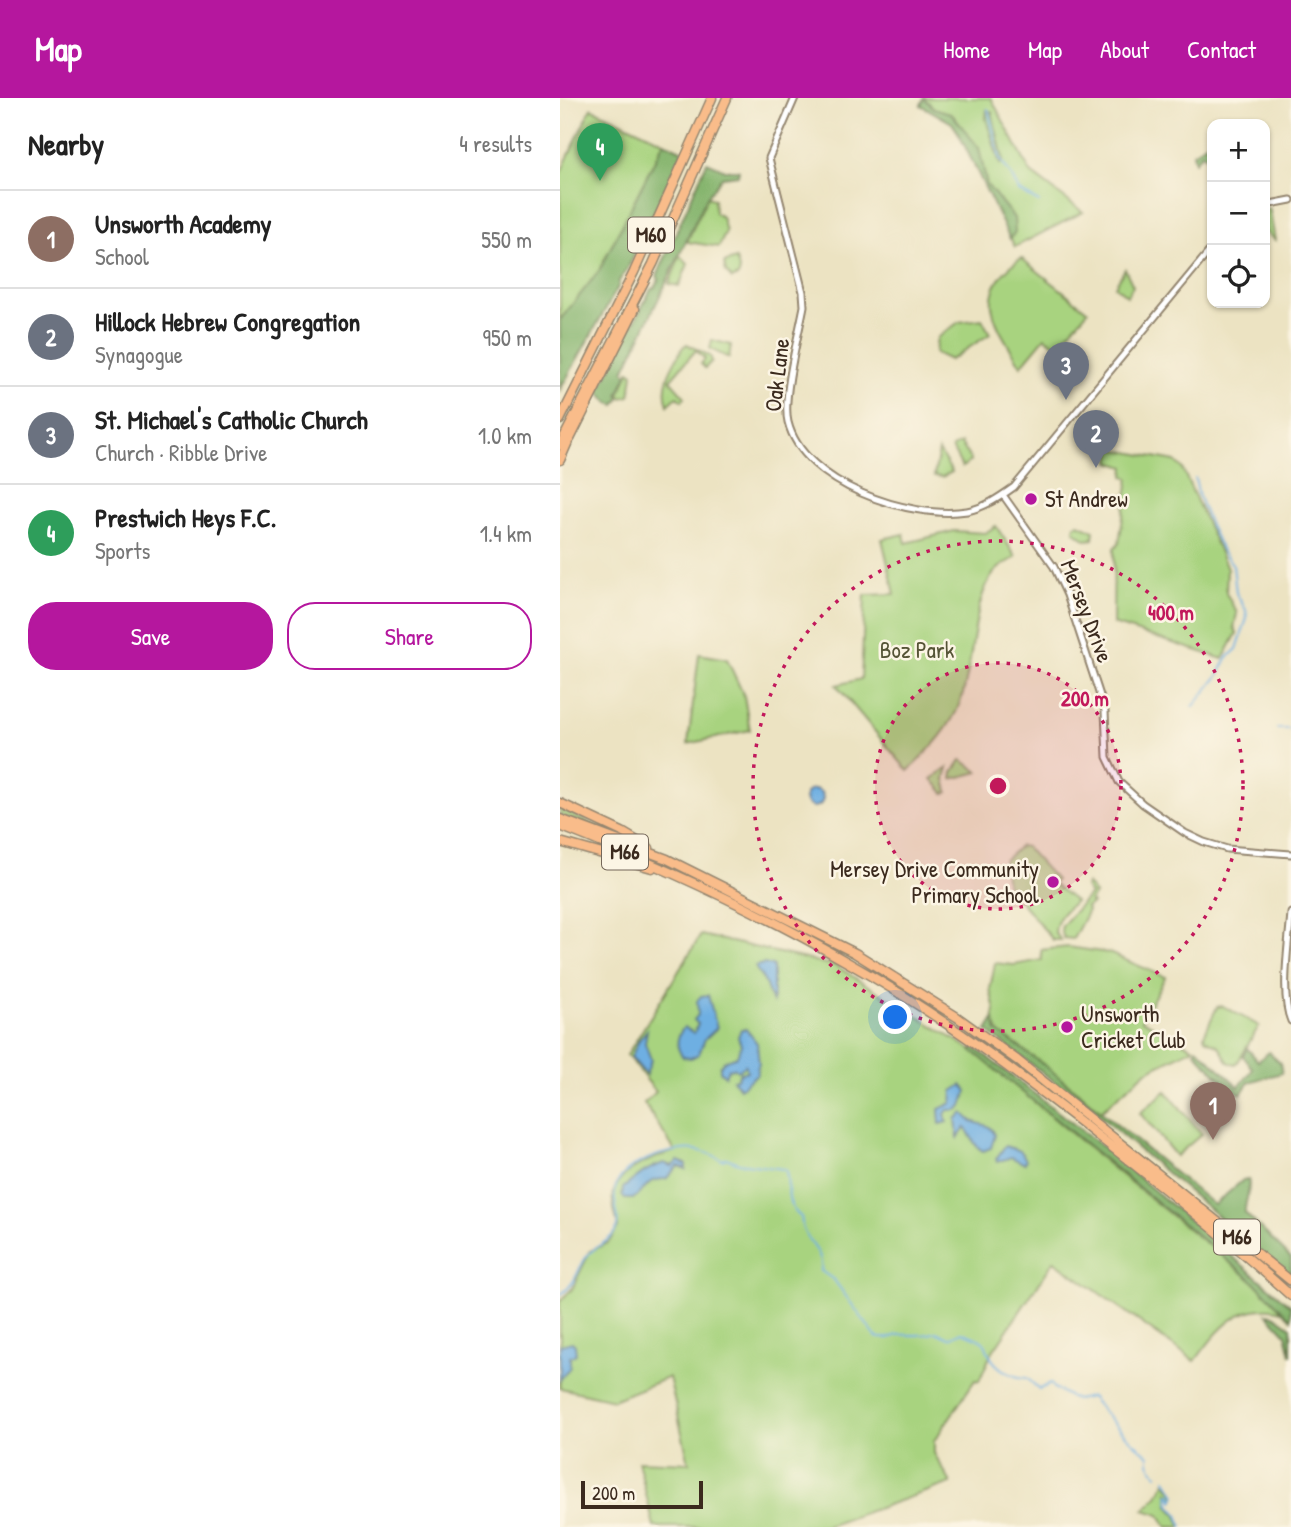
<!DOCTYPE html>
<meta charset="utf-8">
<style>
body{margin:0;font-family:"Patrick Hand",sans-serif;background:#f6f6f6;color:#222}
.controls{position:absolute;right:21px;top:21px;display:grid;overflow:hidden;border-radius:14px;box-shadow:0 2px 5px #0004}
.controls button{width:63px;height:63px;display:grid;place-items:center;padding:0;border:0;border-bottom:2px solid #e0e0e0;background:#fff;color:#222;font:35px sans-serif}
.scale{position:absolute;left:21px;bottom:18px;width:122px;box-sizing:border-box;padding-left:7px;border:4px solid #3b2a1e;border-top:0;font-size:19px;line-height:24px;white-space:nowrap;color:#3b2a1e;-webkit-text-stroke:5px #fcf5e5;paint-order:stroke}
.you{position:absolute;left:336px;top:920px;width:24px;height:24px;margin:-18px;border:5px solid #fff;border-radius:50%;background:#1a73e8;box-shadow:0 0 0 10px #1a73e833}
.badge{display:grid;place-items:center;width:46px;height:46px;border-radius:50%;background:#b5179e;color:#fff;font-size:23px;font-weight:700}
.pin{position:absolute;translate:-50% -58px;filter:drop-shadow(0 2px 4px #0008)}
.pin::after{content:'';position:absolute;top:37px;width:24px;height:21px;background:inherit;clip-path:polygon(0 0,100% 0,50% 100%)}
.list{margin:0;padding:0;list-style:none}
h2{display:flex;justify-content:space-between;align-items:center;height:91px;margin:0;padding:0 28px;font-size:30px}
h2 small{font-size:23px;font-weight:400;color:#767676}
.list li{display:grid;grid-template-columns:46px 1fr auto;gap:21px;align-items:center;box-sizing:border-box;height:98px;padding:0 28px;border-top:2px solid #e0e0e0}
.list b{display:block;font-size:26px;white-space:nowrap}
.list p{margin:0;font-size:23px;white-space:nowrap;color:#767676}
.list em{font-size:23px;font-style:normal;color:#767676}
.actions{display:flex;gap:14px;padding:21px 28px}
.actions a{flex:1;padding:16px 0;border:2px solid #b5179e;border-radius:28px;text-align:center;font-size:24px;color:#b5179e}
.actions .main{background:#b5179e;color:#fff}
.icon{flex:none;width:38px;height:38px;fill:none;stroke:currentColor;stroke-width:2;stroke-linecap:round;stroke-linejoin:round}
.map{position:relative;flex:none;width:731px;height:1429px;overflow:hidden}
header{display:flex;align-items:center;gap:42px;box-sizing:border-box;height:98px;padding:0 35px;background:#b5179e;color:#fff}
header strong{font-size:33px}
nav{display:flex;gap:38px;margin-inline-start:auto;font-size:24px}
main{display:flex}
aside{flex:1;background:#fff}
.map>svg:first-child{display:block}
.green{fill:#a8d37f;stroke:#727e4e;stroke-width:2}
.forest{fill:#86b56e;stroke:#607046;stroke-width:2}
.water{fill:#6eafe2;stroke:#546c80;stroke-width:2}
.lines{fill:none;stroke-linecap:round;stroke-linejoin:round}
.stream{stroke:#6eafe2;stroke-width:2}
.tertiary-casing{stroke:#948670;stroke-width:9}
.motorway-casing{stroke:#948670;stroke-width:11}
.tertiary{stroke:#fff;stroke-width:5}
.motorway{stroke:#f9bc8a;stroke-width:8}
.ring{fill:none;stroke:#c2185b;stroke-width:3.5;stroke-dasharray:3.5 7}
.poi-dot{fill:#b5179e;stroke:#fcf5e5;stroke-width:2.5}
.labels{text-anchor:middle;stroke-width:5;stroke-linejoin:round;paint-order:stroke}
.shield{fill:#fcf5e5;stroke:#75675a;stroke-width:2}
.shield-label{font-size:21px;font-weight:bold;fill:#3b2a1e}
.street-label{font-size:23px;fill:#3b2a1e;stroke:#fcf5e5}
.poi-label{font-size:23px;fill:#3b2a1e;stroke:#fcf5e5;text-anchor:start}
.park-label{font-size:23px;fill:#565436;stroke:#fcf5e5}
.centre{fill:#c2185b;stroke:#fcf5e5;stroke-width:3.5}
.ring-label{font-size:21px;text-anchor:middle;font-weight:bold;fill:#c2185b;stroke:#fcf5e5;stroke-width:5;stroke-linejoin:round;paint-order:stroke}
</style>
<header>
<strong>Map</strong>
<nav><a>Home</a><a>Map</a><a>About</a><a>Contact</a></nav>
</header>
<main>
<aside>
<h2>Nearby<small>4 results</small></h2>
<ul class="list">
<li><span class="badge" style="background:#8d6e63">1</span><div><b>Unsworth Academy</b><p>School</p></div><em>550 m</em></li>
<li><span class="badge" style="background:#6b7280">2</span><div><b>Hillock Hebrew Congregation</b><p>Synagogue</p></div><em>950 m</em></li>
<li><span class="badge" style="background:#6b7280">3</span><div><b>St. Michael's Catholic Church</b><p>Church · Ribble Drive</p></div><em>1.0 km</em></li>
<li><span class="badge" style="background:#2e9e5b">4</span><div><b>Prestwich Heys F.C.</b><p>Sports</p></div><em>1.4 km</em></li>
</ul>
<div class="actions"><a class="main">Save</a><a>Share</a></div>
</aside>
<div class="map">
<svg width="731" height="1429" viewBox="0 0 731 1429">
<rect width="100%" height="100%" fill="#fcf5e5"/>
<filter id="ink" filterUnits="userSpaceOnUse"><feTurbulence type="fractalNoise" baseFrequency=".0143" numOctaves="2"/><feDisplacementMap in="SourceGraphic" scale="14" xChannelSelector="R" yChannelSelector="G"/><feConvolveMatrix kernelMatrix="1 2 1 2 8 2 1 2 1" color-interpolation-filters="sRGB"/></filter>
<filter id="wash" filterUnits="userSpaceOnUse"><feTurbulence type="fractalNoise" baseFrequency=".00686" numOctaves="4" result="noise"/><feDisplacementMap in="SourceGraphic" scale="28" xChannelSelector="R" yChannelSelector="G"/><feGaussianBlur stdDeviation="1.57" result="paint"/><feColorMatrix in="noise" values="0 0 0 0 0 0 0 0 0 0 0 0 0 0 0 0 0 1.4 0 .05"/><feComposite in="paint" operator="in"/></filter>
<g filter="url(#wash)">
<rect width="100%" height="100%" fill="#ece3c2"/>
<!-- green -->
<path class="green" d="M 364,0 L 431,0 L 471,75 L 523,114 L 455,149 L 398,34 L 392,25 L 361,7 Z
M 31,10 L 104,44 L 39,173 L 0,222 L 0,76 Z
M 147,99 L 154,101 L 155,115 L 162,119 L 166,134 L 159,149 L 127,144 Z
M 709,110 L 710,113 L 715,142 L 705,134 L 705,112 Z
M 120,158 L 128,166 L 119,188 L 109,186 Z
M 461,160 L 528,213 L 497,248 L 485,239 L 461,268 C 436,226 410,196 461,160 Z
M 176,161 L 180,174 L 178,178 L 172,181 L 166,174 L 164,165 Z
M 565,171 L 573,188 L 567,198 L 555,188 Z
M 422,221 L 430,236 L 390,262 L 375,255 L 377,240 L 399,224 Z
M 152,242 L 171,247 L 169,260 L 150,251 Z
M 127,246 L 150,258 L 152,263 L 145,270 L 141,266 L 145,261 L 136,252 L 110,282 L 125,299 L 122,303 L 117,299 L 108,307 C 100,286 113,267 123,249 Z
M 69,273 L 73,276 L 70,298 L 62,300 L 59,297 Z
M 401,345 L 411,363 L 402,369 L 392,350 Z
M 552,351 L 615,363 L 622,370 L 667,470 L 666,495 L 677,515 L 674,530 L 677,535 L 663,561 L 553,526 L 554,450 L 559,445 L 569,380 L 564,378 L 565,369 L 550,364 Z
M 379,353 L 392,374 L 382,379 L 374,378 Z
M 519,426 L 534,433 L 533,441 L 526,442 L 514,433 L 515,427 Z
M 436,428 L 456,459 C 449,464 439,468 434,475 C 412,501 414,568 400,605 C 389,633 369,652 348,673 L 276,587 L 301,581 L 305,497 L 335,496 L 322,441 L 344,436 L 346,445 L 394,433 L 425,435 Z
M 139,556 L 167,561 L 184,598 L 190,632 L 128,646 Z
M 401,662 L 402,662 L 419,674 L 392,681 L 393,674 Z
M 388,670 L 385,680 L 388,694 L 385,696 L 372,681 Z
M 0,711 L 47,733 L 47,734 L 0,717 Z
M 460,748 L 466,749 L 496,782 L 493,786 L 515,803 C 505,813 496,819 495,835 L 501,842 L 493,842 L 447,787 L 443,763 Z
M 527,786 L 535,796 L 530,803 L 532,805 L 526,809 L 528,812 L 513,841 L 504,840 L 501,832 L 502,828 L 530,796 L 525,789 Z
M 141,837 L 276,868 L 415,954 L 555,1072 L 693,1183 L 723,1213 C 679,1202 658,1232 635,1263 L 494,1163 L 431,1256 L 419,1283 L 415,1282 L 374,1343 L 374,1355 L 391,1385 L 264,1429 L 94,1429 L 78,1363 L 129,1365 L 109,1279 L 53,1302 L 0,1290 L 0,1203 L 12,1191 L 30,1153 L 49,1144 L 58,1129 C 57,1120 51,1105 53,1096 C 60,1070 93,1060 115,1053 L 84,1005 L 96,994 L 67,957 Z
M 508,849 L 549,855 L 605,879 L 582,922 L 634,950 L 587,973 L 541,1013 L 515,991 L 441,938 L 433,923 L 435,912 L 430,891 L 435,865 L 454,867 L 482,862 L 481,852 Z
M 663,908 L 699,928 L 676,967 L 668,964 L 659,948 L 645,941 L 644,937 L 657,909 Z
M 606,993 L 642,1036 L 616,1058 L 580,1015 Z
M 605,1384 L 615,1397 L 614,1401 L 608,1395 L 609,1408 L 616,1416 L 622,1429 L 607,1429 L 600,1417 L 584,1412 L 598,1398 Z"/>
<!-- forest -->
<path class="forest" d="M 364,0 L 374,10 L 391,15 L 419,50 L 427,87 L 454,120 L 455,134 L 450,141 L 398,34 L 392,25 L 361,7 Z
M 427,12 L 432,14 L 443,60 L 443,64 L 440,66 L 426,21 Z
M 652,42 L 652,64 L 642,55 L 635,64 L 633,55 Z
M 104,44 L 123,53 L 68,170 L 59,183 L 58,189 L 0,292 L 0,222 L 39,173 Z
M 147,64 L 165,72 L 179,72 L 178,77 L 162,79 L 147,99 L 64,273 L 67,277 L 58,297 L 60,300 L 55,307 L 49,305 L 39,294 L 41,289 L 91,191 L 94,190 L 99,181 L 97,178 Z
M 434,921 L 437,933 L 487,969 L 654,1107 L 683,1082 L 688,1081 C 692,1092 684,1103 685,1115 L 731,1160 L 731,1180 L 531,1011 L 427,933 Z
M 414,949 L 538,1045 L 731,1208 L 731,1221 L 693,1183 L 411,952 Z
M 637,950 L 679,989 L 693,971 L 683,958 L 687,950 L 698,963 L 709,954 L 720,965 L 722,975 L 689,984 L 681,996 L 667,988 L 635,954 Z
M 707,1216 L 714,1217 L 731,1229 L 731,1257 L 726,1236 Z"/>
<!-- water -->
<path class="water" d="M245 700a9 9 0 1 1 18 0a9 9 0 1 1-18 0Z
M 204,866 L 213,868 L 213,904 C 208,898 208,890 204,883 C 201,877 197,874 195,868 Z
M 148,897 L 157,930 L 145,941 L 139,956 L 131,960 L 123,959 C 115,949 116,939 124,929 L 134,935 L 138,926 L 134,922 L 138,917 L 137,903 L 141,898 Z
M 181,931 L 186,931 L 197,945 L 199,966 L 197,970 L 198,975 L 180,990 L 173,982 L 177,981 L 180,975 L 187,973 L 185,967 L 179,973 L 173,970 L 168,971 L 165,978 L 160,973 L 160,968 L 164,963 L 177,958 L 181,947 L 178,939 Z
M 87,932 L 85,945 L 91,962 L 86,977 L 71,959 L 79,942 Z
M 402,987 L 407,993 L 402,1008 L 397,1012 L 388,1012 L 385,1016 L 387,1024 L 380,1026 L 379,1011 L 392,1005 L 393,993 Z
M 403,1015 C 406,1017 408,1021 412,1023 C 422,1028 429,1024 435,1037 L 431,1050 L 423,1053 C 412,1047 413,1038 405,1030 L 398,1040 L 396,1021 Z
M 445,1048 L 461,1053 L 466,1062 L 465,1065 L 463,1065 L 451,1059 L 437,1064 L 436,1061 Z
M 118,1063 L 126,1066 L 126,1071 L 118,1068 L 106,1081 C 86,1081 87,1091 73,1101 L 65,1101 L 62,1097 L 63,1090 C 79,1078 85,1071 104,1065 L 112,1068 Z
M 12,1244 L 15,1247 L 16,1256 L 10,1259 L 10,1269 L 0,1282 L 0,1247 Z"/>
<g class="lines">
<!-- stream -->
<path class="stream" d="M 428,11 L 440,61 L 451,77 L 459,93 L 479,104
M 633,609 L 658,578 L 667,560 L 677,551 L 687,520 L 686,512 L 676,495 L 673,467 L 662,453 L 650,427 L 639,399 L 635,380
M 717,631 L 731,631
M 0,1197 C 17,1185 16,1173 27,1158 C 36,1146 53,1144 57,1128 C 60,1116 52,1102 55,1091 C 61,1067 100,1054 122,1052 C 135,1050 151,1055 162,1062 L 166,1060 L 179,1065 L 223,1071 L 226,1073 C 230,1088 224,1107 241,1119 C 242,1123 242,1127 243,1131 C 249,1147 264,1153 261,1173 L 274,1182 L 316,1239 C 326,1242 330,1239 339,1237 C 352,1236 364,1239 376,1234 L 389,1240 L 402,1234 C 408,1237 418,1239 423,1244 C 427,1247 427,1253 430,1258 C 437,1271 454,1280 467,1280 L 479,1291 L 491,1286 L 495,1291 L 516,1302 L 531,1299 C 549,1321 567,1340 589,1358 L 589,1365 L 597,1377
M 606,1381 L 616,1397 L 613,1403 L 611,1396 L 608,1397 L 610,1407 L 617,1415 L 623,1429"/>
</g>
</g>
<g filter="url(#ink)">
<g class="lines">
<!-- tertiary casing -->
<g class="tertiary-casing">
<path id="tertiary" d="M 235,0 L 209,60 L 243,194 L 244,208 C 239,235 222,300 228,324 C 243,386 350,422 407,413 C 424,410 440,399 454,389 L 652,150
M 705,107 L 731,102
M 443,397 L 494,469 L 507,497 L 545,613 L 547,659 L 559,684 L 583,706 L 625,735 L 644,744 L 667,751 L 731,756
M 731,815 C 729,843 720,898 731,923"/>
</g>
<!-- motorway casing -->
<g class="motorway-casing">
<path id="motorway" d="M 0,322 L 74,174 L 152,0
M 10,341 L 75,211
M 0,347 L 93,166 L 167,0
M 0,362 L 10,339
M 0,705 L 62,734 L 89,750
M 0,721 L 107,761 L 295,855 L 397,919 L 457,962 L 731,1183
M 0,728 C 99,767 195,811 287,864 C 381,917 468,982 552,1049 C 613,1097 674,1146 731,1198
M 0,744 L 92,770"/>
</g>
<!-- tertiary -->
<use href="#tertiary" class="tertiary"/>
<!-- motorway -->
<use href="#motorway" class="motorway"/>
</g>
</g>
<!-- distance rings -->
<circle cx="438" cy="688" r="123" fill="#c2185b" fill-opacity=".12"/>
<g class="ring">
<circle cx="438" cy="688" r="123"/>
<circle cx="438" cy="688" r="245"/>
</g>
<!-- markers -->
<g class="poi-dot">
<circle cx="471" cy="401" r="7"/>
<circle cx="493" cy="784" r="7"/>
<circle cx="507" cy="929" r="7"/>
</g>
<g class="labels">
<!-- shield labels -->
<g class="shield">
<rect x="68" y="119.5" width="46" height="35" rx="5"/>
<rect x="42" y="736.5" width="46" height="35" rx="5"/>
<rect x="654" y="1121.5" width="46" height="35" rx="5"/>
</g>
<g class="shield-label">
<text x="91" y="144">M60</text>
<text x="65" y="761">M66</text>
<text x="677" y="1146">M66</text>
</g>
<!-- street labels -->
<g class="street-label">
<text transform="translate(217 277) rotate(-83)" y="8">Oak Lane</text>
<text transform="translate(527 513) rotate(69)" y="8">Mersey Drive</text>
</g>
<!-- poi labels -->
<g class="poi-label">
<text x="485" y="409">St Andrew</text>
<text x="479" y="779" text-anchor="end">Mersey Drive Community<tspan x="479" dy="26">Primary School</tspan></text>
<text x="521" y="924">Unsworth<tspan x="521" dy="26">Cricket Club</tspan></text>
</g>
<!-- park labels -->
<g class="park-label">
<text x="357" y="560">Boz Park</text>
</g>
</g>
<circle cx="438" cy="688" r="10" class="centre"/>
<g class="ring-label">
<text x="611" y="522">400 m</text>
<text x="525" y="608">200 m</text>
</g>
</svg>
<div class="controls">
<button>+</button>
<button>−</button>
<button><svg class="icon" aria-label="locate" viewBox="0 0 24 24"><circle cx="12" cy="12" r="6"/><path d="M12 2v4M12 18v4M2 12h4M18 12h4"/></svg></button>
</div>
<div class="scale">200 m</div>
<div class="you"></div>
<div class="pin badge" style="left:653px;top:1042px;background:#8d6e63">1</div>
<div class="pin badge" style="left:536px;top:370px;background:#6b7280">2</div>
<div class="pin badge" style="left:506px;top:302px;background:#6b7280">3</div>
<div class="pin badge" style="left:40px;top:83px;background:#2e9e5b">4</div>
</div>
</main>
